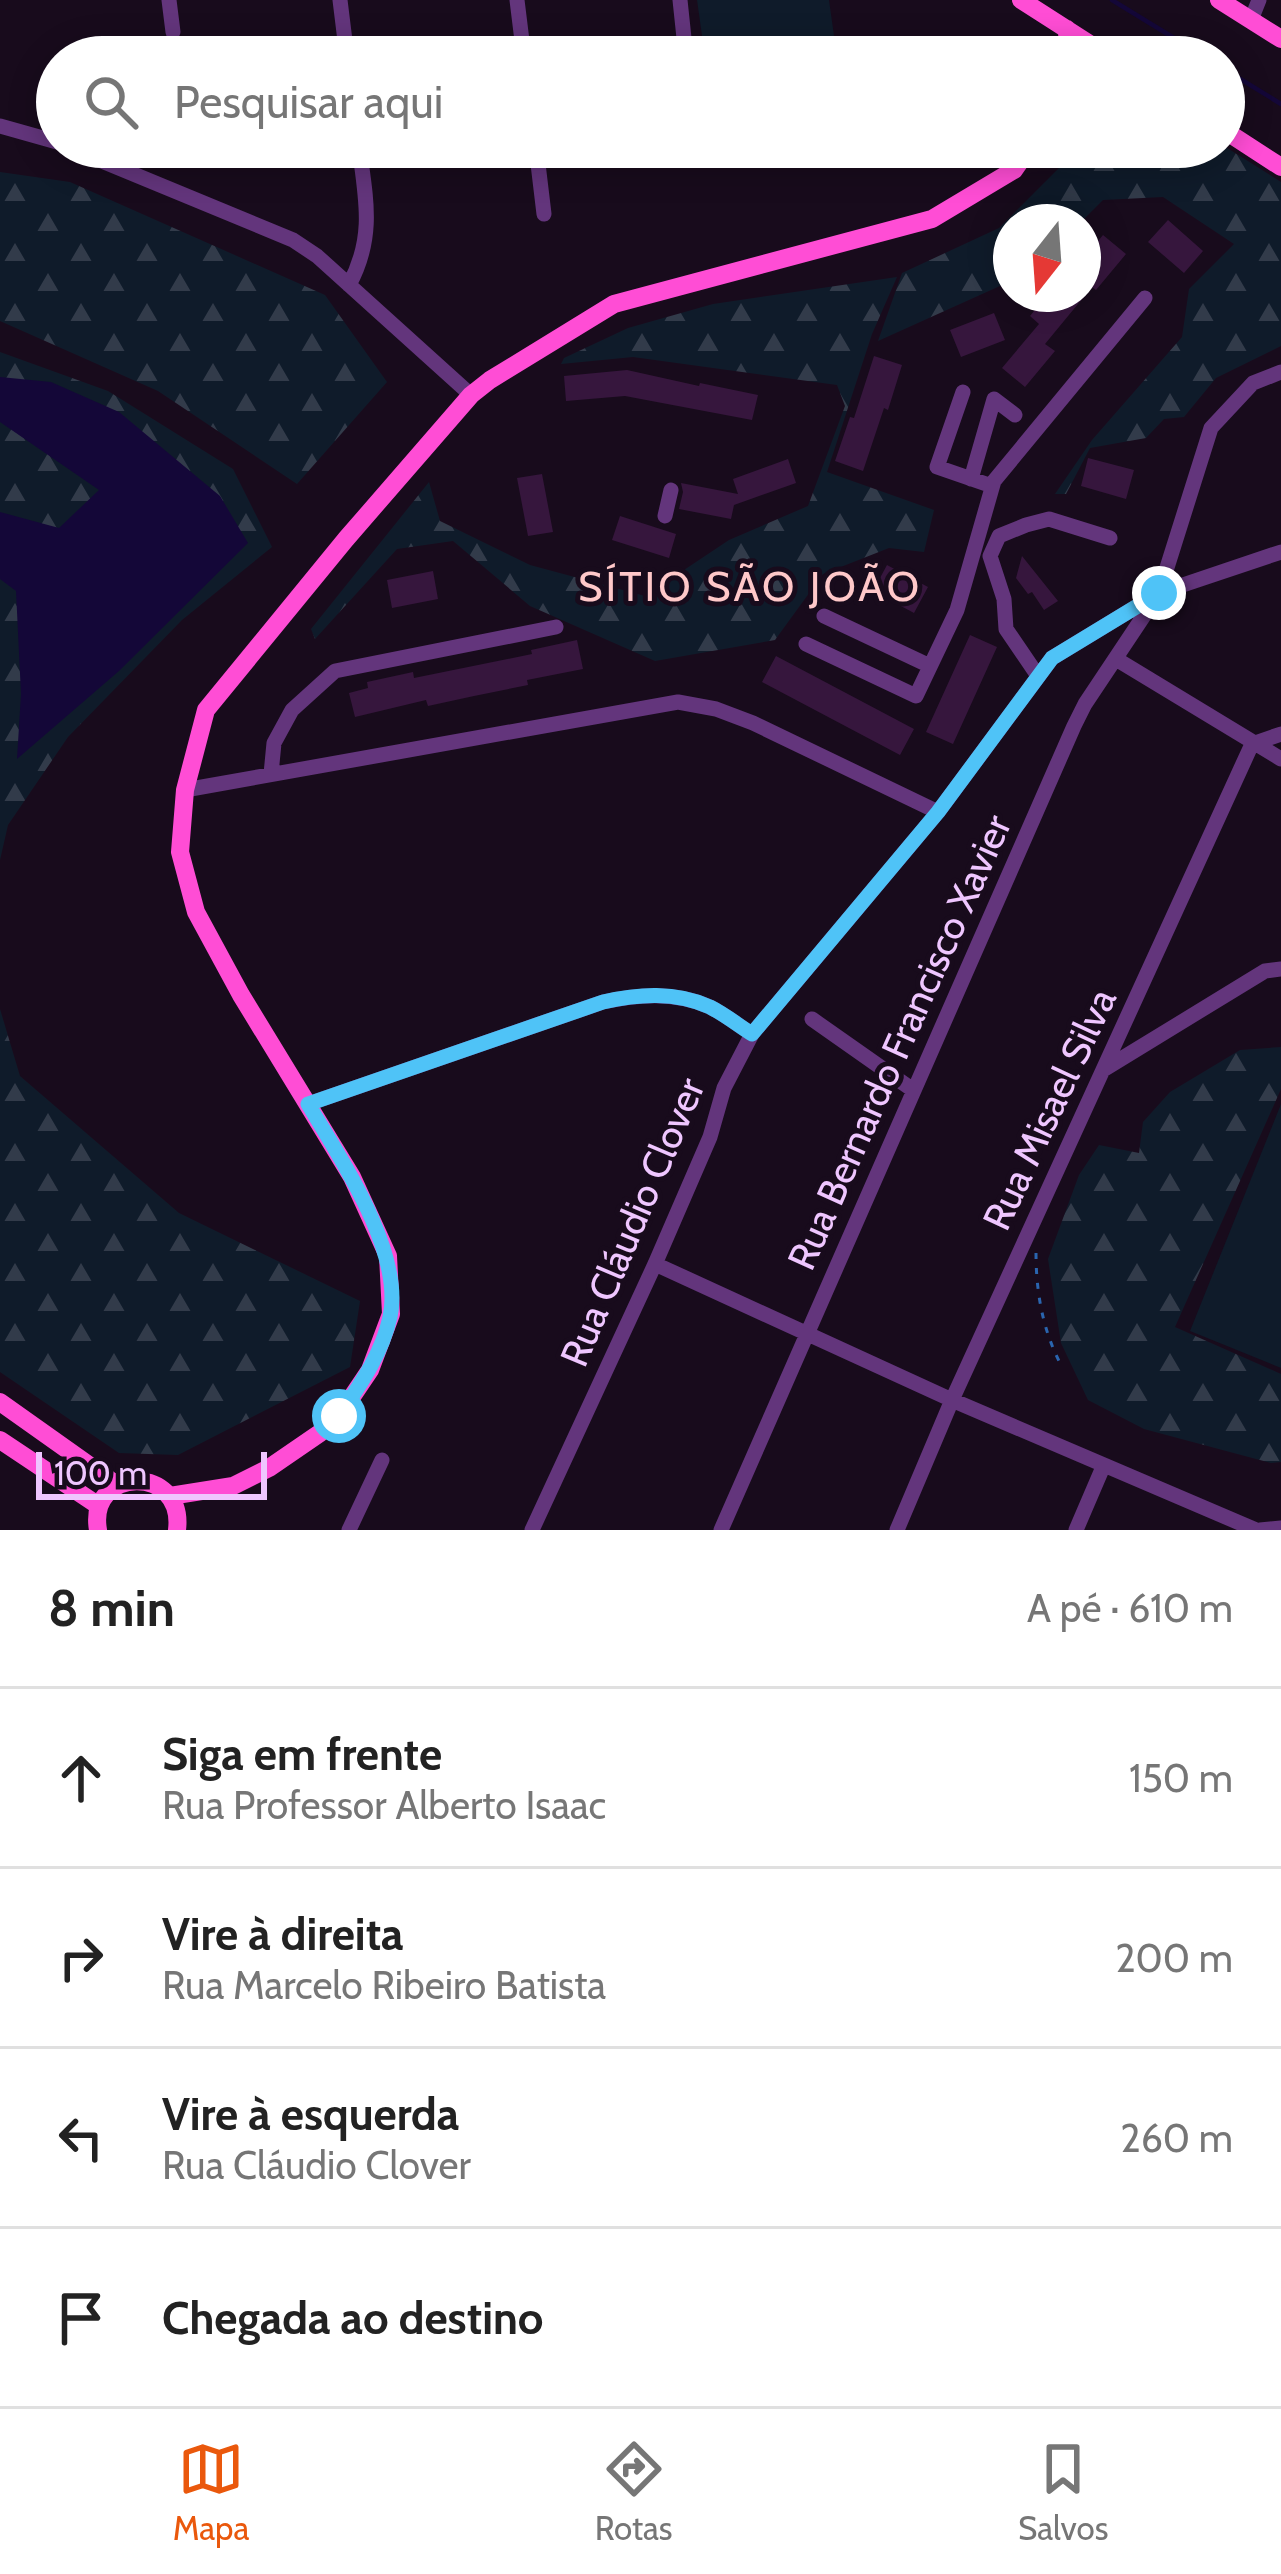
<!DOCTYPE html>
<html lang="pt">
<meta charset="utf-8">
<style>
body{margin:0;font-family:Cabin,sans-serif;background:#f2f2f2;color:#222}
.compass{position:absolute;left:993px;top:204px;width:108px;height:108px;border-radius:50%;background:#fff;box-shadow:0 6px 30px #0003;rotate:197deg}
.scale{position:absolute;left:36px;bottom:30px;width:231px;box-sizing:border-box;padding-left:12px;border:6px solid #efc6ff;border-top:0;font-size:33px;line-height:42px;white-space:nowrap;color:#efc6ff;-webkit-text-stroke:9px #180b1c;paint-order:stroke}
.stop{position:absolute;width:36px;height:36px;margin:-27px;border:9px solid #4fc3f7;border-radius:50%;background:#fff}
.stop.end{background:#4fc3f7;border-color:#fff;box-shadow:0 3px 12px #0008}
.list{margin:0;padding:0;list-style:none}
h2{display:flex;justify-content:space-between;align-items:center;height:156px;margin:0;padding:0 48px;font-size:51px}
h2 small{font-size:39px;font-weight:400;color:#767676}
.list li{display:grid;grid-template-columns:78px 1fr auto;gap:36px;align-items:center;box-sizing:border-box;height:180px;padding:0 48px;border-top:3px solid #e0e0e0}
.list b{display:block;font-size:45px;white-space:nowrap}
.list p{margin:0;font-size:39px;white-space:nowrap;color:#767676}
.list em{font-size:39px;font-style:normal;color:#767676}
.icon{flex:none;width:66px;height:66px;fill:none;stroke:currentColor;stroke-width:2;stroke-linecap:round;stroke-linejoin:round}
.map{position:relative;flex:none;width:1281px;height:1530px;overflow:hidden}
.search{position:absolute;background:#fff;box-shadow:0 6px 30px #0003;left:36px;right:36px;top:36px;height:132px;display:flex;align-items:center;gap:30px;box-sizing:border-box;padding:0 42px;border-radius:66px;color:#767676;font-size:45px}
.sheet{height:876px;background:#fff}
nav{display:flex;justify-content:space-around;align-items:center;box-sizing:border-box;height:168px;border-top:3px solid #e0e0e0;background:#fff;font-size:33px;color:#767676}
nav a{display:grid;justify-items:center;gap:6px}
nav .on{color:#ea580c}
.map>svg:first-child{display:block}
.forest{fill:url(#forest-firs)}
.park{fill:#0f1b2a}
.water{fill:#140738}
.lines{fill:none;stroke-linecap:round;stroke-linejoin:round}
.stream{stroke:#140738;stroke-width:4.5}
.building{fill:#36163d}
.path{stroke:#2a65af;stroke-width:3;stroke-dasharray:6 9;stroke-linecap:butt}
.minor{stroke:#63357c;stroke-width:15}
.major{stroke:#ff4dd5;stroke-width:18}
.route{stroke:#4fc3f7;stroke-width:15}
.labels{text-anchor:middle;stroke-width:10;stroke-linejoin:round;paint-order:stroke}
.street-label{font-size:39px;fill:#efc6ff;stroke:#180b1c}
.neighbourhood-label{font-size:42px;letter-spacing:3px;fill:#ffc8c9;stroke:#180b1c}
</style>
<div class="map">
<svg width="1281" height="1530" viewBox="0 0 1281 1530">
<defs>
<pattern id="forest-firs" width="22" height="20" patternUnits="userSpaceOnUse" patternTransform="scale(3)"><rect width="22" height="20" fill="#0f1b2a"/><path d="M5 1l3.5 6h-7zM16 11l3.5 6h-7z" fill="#323b4a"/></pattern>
</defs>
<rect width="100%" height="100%" fill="#180b1c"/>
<!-- forest -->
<path class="forest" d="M 1224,146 L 1281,182 L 1281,346 L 1216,378 L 1184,417 L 1164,419 L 1146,438 L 1090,448 L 1066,494 L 1055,494 L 1092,440 L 1182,337 L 1189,289 L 1234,244 L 1163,197 L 1103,200 L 1081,222 L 1011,222 L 1011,281 L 878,341 L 902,273 L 999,228 L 1061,166 L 1074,147 Z
M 0,172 L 70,182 L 325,295 L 387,382 L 297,484 L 158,391 L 0,321 Z
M 897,277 L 872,334 L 827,472 L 934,510 L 924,552 L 889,548 L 823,574 L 775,640 L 655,661 L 530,606 L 453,541 L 397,549 L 315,639 L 311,629 L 429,482 L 440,521 L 530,565 L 645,596 L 729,540 L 808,506 L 845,406 L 837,385 L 633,357 L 561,364 L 564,358 L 628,328 L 713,304 Z
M 0,352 L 108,391 L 233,469 L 272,547 L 182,620 L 68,737 L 8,825 L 0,860 Z
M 0,1009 L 20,1076 L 179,1213 L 360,1301 L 350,1367 L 178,1455 L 119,1453 L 0,1372 Z
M 1281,1047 L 1281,1089 L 1175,1327 L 1281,1374 L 1281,1462 L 1271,1463 L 1144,1429 L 1088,1400 L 1061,1343 L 1048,1259 L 1079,1175 L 1099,1145 L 1139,1153 L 1143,1122 L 1170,1092 L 1240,1050 Z"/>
<!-- park -->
<path class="park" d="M 697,0 L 829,0 L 837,57 L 705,57 Z
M 1281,1104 L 1281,1368 L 1190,1331 Z"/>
<!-- water -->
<path class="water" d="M 0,377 L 51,382 L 119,412 L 220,496 L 248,543 L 119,671 L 17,759 L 21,694 L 16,591 L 0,579 L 0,512 L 59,528 L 99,490 L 0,422 Z"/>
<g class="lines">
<!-- stream -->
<path class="stream" d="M 1112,0 L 1205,57
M 1224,69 L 1281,104"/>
</g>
<!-- building -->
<path class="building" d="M 1168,220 L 1203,251 L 1184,273 L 1148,242 Z
M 1103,235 L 1126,254 L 1096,290 L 1092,287 L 1045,344 L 1055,351 L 1025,387 L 1002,368 L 1039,324 L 1030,316 L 1048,294 L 1083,294 L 1083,259 Z
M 994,313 L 1005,340 L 961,357 L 950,330 Z
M 874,356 L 902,365 L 888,410 L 884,408 L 863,471 L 835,461 L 850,417 L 854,418 Z
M 627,370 L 699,386 L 700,383 L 758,395 L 752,420 L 625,396 L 566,401 L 564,376 Z
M 1088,458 L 1134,470 L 1126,499 L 1081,486 Z
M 788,459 L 796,483 L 734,505 L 731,519 L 679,509 L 683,492 L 681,483 L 738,494 L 733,479 Z
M 542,474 L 553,532 L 528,536 L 517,478 Z
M 620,516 L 676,534 L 669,558 L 612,540 Z
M 1022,556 L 1058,601 L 1044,610 L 1032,592 L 1028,594 L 1016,578 Z
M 887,565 L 928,587 L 914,613 L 873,591 Z
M 433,571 L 438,599 L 392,608 L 387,580 Z
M 970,635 L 997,647 L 953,744 L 926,732 Z
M 577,640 L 583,669 L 527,680 L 528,685 L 474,696 L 428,706 L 426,700 L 355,717 L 349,693 L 368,688 L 367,682 L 413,672 L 414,678 L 532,654 L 531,650 Z
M 776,656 L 914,729 L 900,755 L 762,682 Z"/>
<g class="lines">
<!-- path -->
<path class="path" d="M 1036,1253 C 1036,1290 1042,1327 1059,1361"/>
<!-- minor -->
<path class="minor" d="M 169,0 L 173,32
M 340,0 L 347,57
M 517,0 L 524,57
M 680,0 L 686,57
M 1251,20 L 1259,0
M 0,126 L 57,142
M 68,147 L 293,240 L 317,256 L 471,395
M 536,147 L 544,214
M 696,147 L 697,157
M 349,285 C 375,237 366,199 359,147
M 963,392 L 937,467 L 992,486
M 971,479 L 994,399 L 1015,415
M 665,516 L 671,490
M 824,616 L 930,666
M 806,644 L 916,696 L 957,610 L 994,481 L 1145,298
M 1116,659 L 1281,759
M 1038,676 L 1006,629 L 1004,599 L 990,556 L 999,536 L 1026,525 L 1049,519 L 1110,538
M 271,774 L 274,743 L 292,710 L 335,671 L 556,627
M 185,790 L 678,702 L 716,709 L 753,723 L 938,812
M 812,1019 L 913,1090
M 1103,1070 L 1265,971 L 1281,969
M 308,1104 L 603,1002 C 638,994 676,991 710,1007 C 724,1014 738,1025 752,1034
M 655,1264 L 952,1400 L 1256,1530
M 349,1530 L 382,1460
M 532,1530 L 655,1264 L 710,1137 L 724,1088 L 752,1034 L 938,812 L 1052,658 L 1159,593 L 1281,552
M 721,1530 L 1074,726 L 1085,704 L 1159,593 L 1211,428 L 1253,383 L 1281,372
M 897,1530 L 952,1400 L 1252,744 L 1281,734
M 1076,1530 L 1103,1467
M 1260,1530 L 1281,1528"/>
<!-- major -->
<path class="major" d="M 1021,0 L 1110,57
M 1219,0 L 1281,39
M 1067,29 L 1068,57
M 1224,130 L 1281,167
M 0,1402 L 117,1485
M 0,1440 L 99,1506
M 170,1496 L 233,1486 L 269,1468 L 320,1433 L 339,1416 L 370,1370 L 391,1314 L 388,1256 L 352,1177 L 241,995 L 196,912 L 180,852 L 185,790 L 206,710 L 346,539 L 471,395 L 490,380 L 614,304 L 932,219 L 1014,170 L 1030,147
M 98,1530 C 87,1466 185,1464 177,1530"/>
</g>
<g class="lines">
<!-- route -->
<path class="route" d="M 339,1416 C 360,1385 382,1354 390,1317 C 404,1252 340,1158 308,1104 L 603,1002 C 638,994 675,991 710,1007 C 724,1014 738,1025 752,1034 L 938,812 L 1052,658 L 1159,593"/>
</g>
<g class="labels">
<!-- street labels -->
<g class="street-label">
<text transform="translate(899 1042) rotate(-66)" y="14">Rua Bernardo Francisco Xavier</text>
<text transform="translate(1049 1109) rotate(-65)" y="14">Rua Misael Silva</text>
<text transform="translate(632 1222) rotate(-67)" y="14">Rua Cláudio Clover</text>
</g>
<!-- neighbourhood labels -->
<g class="neighbourhood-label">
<text x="750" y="601">SÍTIO SÃO JOÃO</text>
</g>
</g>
</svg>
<svg class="compass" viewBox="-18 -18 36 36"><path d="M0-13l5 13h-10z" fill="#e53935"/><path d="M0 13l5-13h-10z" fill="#767676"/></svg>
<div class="scale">100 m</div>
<div class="stop" style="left:339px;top:1416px"></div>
<div class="stop end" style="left:1159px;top:593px"></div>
<div class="search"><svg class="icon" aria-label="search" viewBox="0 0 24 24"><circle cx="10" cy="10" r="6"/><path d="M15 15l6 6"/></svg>Pesquisar aqui</div>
</div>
<section class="sheet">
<h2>8 min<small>A pé · 610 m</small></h2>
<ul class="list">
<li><svg class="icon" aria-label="ahead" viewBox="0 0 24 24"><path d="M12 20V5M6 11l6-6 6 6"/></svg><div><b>Siga em frente</b><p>Rua Professor Alberto Isaac</p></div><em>150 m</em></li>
<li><svg class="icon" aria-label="right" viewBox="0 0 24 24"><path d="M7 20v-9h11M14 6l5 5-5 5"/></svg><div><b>Vire à direita</b><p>Rua Marcelo Ribeiro Batista</p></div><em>200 m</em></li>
<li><svg class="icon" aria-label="left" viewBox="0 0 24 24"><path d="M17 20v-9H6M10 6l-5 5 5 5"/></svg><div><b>Vire à esquerda</b><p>Rua Cláudio Clover</p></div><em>260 m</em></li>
<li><svg class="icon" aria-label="arrive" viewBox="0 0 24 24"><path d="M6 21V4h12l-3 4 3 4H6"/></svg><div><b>Chegada ao destino</b></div></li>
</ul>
</section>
<nav>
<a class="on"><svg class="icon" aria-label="map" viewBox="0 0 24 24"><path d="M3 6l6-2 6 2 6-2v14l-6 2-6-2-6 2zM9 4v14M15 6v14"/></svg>Mapa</a>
<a><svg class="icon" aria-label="directions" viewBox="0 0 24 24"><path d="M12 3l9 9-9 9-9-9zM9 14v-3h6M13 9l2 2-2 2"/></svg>Rotas</a>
<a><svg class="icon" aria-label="saved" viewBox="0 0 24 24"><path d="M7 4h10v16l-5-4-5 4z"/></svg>Salvos</a>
</nav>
